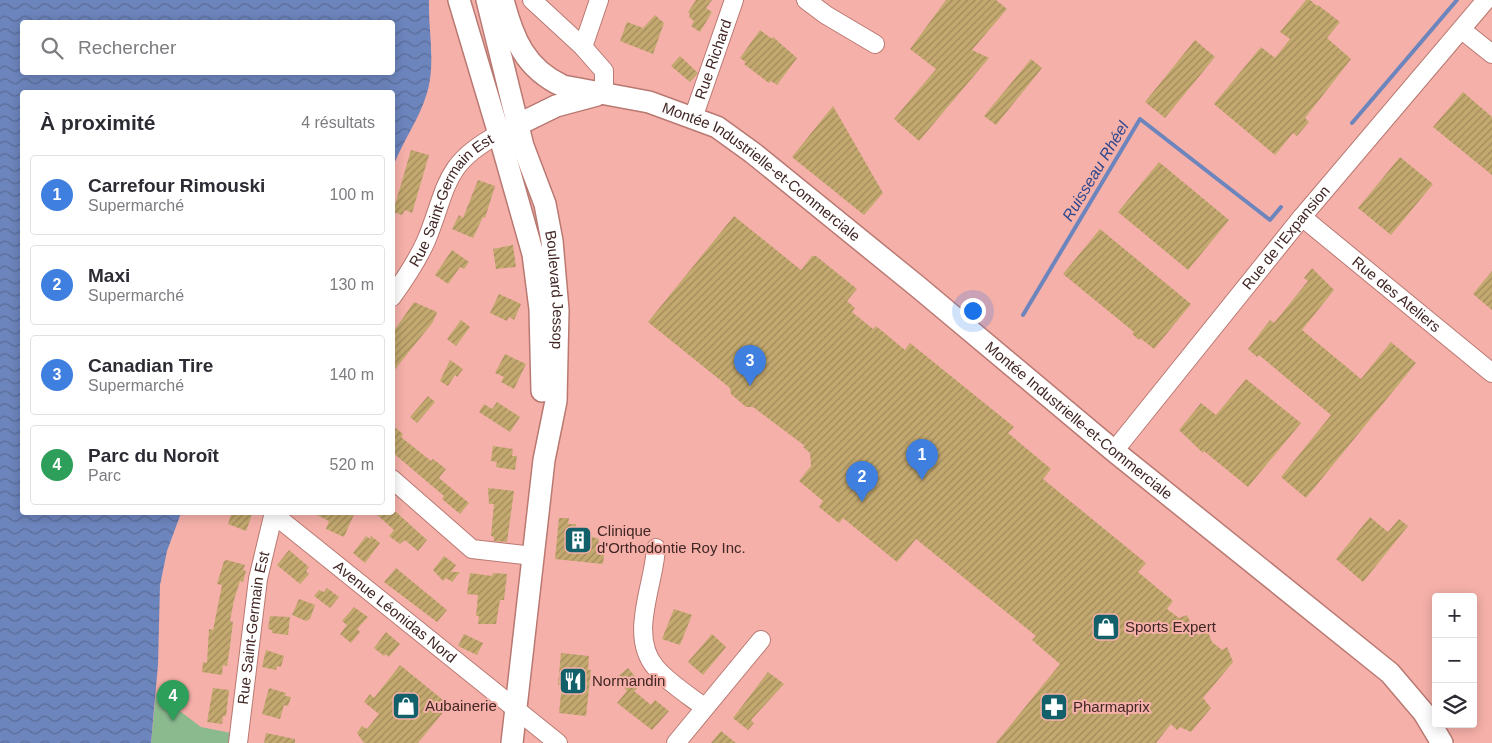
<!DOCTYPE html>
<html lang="fr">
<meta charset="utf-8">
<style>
body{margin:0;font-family:Arial,sans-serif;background:#f7f7f7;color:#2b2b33}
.controls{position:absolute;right:15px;bottom:15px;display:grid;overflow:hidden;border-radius:5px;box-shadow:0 2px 12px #0003}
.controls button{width:45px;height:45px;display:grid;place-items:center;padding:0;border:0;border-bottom:1px solid #e1e1e2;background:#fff;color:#2b2b33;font:25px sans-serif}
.you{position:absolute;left:972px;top:310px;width:18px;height:18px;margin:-12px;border:4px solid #fff;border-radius:50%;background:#1a73e8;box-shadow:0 0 0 8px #1a73e833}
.badge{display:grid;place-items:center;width:32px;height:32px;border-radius:50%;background:#d93025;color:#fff;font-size:16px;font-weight:700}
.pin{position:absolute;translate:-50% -41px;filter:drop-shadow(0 1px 2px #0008)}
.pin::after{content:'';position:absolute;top:26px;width:18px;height:15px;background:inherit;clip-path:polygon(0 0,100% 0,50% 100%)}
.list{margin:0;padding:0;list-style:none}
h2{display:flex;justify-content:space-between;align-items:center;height:65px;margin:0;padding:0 20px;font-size:21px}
h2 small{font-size:16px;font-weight:400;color:#7c7c81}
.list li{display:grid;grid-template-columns:32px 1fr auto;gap:15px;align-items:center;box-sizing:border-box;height:80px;margin:0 10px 10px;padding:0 10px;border:1px solid #e1e1e2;border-radius:5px}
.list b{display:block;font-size:19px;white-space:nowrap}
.list p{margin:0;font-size:16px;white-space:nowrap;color:#7c7c81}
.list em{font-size:16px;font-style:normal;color:#7c7c81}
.icon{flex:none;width:28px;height:28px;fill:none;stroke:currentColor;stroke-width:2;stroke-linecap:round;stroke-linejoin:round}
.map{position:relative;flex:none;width:1492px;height:743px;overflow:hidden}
.search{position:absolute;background:#fff;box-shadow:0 2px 12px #0003;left:20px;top:20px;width:375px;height:55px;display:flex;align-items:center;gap:12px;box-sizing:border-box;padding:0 18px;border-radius:5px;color:#7c7c81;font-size:19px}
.panel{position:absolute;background:#fff;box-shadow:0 2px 12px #0003;left:20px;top:90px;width:375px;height:425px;border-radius:5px}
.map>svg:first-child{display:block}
.park{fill:#8cba8f}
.water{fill:url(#water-waves);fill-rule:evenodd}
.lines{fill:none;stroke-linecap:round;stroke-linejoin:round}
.stream{stroke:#6d85bd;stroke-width:4}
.building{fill:url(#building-hatch)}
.minor-casing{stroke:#b97972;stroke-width:20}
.major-casing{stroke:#b97972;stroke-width:24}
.minor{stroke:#fff;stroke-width:18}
.major{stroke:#fff;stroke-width:21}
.labels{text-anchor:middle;stroke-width:4;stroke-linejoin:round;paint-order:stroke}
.street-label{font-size:15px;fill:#412624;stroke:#f5b0a9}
.poi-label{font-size:15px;fill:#412624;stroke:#f5b0a9;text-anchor:start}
.water-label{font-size:16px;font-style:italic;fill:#2f488e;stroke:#f5b0a9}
</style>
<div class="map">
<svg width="1492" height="743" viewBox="0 0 1492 743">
<defs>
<pattern id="water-waves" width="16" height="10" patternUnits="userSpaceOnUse" patternTransform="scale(1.25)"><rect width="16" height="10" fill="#6d85bd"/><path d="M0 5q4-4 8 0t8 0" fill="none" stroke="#5b6d99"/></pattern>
<pattern id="building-hatch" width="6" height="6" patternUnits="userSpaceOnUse" patternTransform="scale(1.25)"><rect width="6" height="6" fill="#c3a96f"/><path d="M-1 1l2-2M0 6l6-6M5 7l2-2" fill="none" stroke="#a0895b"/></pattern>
</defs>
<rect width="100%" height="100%" fill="#f5b0a9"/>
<!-- park -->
<path class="park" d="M 156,693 L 201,727 L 231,733 L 229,743 L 151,743 Z"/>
<!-- water -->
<path class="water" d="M 0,0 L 429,0 C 428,31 436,63 427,93 C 419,120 402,142 393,167 L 392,92 L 22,92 L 22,512 L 181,513 L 167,551 L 160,585 L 158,665 L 151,743 L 0,743 ZM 22,22 L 392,22 L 392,72 L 22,72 Z"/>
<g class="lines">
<!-- stream -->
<path class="stream" d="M 1352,123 L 1457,0
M 1023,315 L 1140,119 L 1270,220 L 1281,207"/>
</g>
<!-- building -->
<path class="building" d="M 696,0 L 712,0 L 706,8 L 712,12 L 700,32 L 691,26 L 694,21 L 689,17 L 690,14 L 688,12 Z
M 946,0 L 996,0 L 1007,9 L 972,50 L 989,58 L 919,141 L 894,119 L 936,69 L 910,49 Z
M 1306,0 L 1310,0 L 1317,6 L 1318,5 L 1340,22 L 1327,38 L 1351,59 L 1305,118 L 1309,122 L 1297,136 L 1293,133 L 1275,155 L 1214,104 L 1261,47 L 1275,58 L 1290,39 L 1280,32 Z
M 655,15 L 664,23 L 653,54 L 620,41 L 627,22 L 643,28 Z
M 760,30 L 772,39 L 773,37 L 797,58 L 777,85 L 771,81 L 769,83 L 744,64 L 746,62 L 740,58 Z
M 1195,40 L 1215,57 L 1165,118 L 1145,102 Z
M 680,56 L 698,73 L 690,82 L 671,66 Z
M 1031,59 L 1042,68 L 996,125 L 984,116 Z
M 1463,92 L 1492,117 L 1492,175 L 1433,127 Z
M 833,106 L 883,193 L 864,215 L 792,157 Z
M 411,150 L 429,155 L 412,213 L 405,210 L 402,215 L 393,212 Z
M 1400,157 L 1433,184 L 1391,235 L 1358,208 Z
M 1159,162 L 1229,220 L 1188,270 L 1118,212 Z
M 478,180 L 495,186 L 485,218 L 483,217 L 473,238 L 452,229 L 459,215 L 463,218 Z
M 734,216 L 801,270 L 812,256 L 816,256 L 857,289 L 847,301 L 855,308 L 852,312 L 873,329 L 876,326 L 905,350 L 910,343 L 1014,427 L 1008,433 L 1051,469 L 1043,479 L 1146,563 L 1138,572 L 1173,601 L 1167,609 L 1179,618 L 1187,615 L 1194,631 L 1199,635 L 1208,632 L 1212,642 L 1222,650 L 1227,647 L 1233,662 L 1203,698 L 1211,708 L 1191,732 L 1180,727 L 1177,730 L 1171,724 L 1156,743 L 996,743 L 1060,664 L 1032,640 L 1036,636 L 916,539 L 897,562 L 843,518 L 839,523 L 819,507 L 823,501 L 799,481 L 811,466 L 810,453 L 803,447 L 805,446 L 753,407 L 746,407 L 731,394 L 730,388 L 648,322 Z
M 1100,229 L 1191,304 L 1154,349 L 1140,338 L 1139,340 L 1132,334 L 1134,332 L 1063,274 Z
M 513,245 L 516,267 L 496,269 L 493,249 Z
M 452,250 L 469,262 L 464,269 L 460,267 L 448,284 L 435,275 Z
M 1312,268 L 1334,290 L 1302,330 L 1361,379 L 1391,342 L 1416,363 L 1306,498 L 1281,477 L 1331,415 L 1259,355 L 1257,357 L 1248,349 L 1270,320 L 1274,323 L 1308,281 L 1304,278 Z
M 1492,271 L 1492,310 L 1473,294 Z
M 499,294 L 521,304 L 514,320 L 509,317 L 507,321 L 490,313 Z
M 414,302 L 437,312 L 433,322 L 392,373 L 392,325 L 396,328 Z
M 461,320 L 470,327 L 456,346 L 447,339 Z
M 505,354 L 526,364 L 514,389 L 501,382 L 504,377 L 495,373 Z
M 450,360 L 463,369 L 457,377 L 455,375 L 448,386 L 440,381 Z
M 1246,379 L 1301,423 L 1248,487 L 1204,451 L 1203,453 L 1179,430 L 1201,403 L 1216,415 Z
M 428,396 L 435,402 L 417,423 L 410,417 Z
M 497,402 L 520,417 L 510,432 L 479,412 L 484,404 L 492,409 Z
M 392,425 L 403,434 L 401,437 L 431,461 L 433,459 L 446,469 L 439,478 L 469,503 L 460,514 L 442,499 L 444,496 L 392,452 Z
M 493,446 L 513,449 L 512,456 L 517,456 L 515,470 L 496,467 L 497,462 L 491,461 Z
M 488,488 L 514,491 L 507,542 L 494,541 L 494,537 L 491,536 L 494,504 L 489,504 Z
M 232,512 L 253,512 L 246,531 L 228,524 Z
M 311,512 L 355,512 L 344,537 L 326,529 L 329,521 Z
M 374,512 L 396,512 L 427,540 L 418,551 L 405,540 L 400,544 L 389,536 L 394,530 Z
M 1370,517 L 1388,532 L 1399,519 L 1408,526 L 1363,582 L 1336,559 Z
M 559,518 L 569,518 L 568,524 L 576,524 L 576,529 L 584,530 L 583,534 L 599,539 L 598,545 L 605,546 L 603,564 L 555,559 Z
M 366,536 L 370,539 L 371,536 L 380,543 L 365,563 L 353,553 Z
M 289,550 L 309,567 L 306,571 L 309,574 L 300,584 L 277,565 Z
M 444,556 L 456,565 L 451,572 L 460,572 L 452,582 L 446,578 L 443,581 L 433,570 Z
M 227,560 L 245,565 L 243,570 L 246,571 L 243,582 L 240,581 L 234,600 L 230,621 L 233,622 L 230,646 L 227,666 L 223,665 L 222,675 L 202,672 L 203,662 L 207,663 L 209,629 L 213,630 L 222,585 L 217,584 L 224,561 Z
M 396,568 L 447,610 L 437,622 L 384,582 Z
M 470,573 L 492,576 L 493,573 L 507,574 L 504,600 L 500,600 L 496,624 L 478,624 L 479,616 L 476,616 L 478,595 L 467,594 Z
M 327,588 L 339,597 L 330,608 L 314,596 L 319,590 L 324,592 Z
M 299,599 L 315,605 L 310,619 L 306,621 L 292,615 Z
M 354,607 L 368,617 L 357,629 L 360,632 L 351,643 L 340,634 L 347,625 L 342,621 Z
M 674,609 L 692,615 L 680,645 L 662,639 Z
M 270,616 L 290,617 L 288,635 L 272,633 L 272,630 L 268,629 Z
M 386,632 L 400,644 L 389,657 L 386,654 L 384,656 L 374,648 Z
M 464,634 L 483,643 L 477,655 L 458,646 Z
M 712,634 L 726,647 L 703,675 L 688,662 Z
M 266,650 L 284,656 L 281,667 L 277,666 L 276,670 L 262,667 Z
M 561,653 L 589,656 L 588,670 L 591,670 L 586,716 L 559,713 L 562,685 L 558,685 Z
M 400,665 L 443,700 L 445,710 L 418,743 L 364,743 L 357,733 L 362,726 L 367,729 L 379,714 L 364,702 L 370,694 L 374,698 Z
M 628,668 L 640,682 L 635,686 L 637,689 L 634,691 L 651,705 L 655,700 L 669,711 L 652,730 L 617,703 L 627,691 L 616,678 Z
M 768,672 L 784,684 L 751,720 L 754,723 L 748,730 L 733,718 Z
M 213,688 L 229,690 L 226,716 L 223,716 L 222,724 L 207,722 Z
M 269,688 L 286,693 L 285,696 L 291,697 L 288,706 L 284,705 L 280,719 L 262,714 Z
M 721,731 L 736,743 L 711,743 Z
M 266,733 L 295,739 L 295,743 L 264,743 Z"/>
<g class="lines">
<!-- minor casing -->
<g class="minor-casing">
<g id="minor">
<path d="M 532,0 L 583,47 L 604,71 L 604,93"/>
<path d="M 806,0 L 826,15 L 875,44"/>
<path d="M 1462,30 L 1492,54"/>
<path d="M 583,47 L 599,0"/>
<path id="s1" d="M 693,118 L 734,0"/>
<path id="s2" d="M 1302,217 L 1492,373"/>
<path id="s3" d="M 392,297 C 405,279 417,261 426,241 C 448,188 442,164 499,134"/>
<path id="s4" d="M 1114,451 L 1302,217 L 1486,0"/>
<path d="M 392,479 L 472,549 L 533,556"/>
<path id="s5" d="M 273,517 L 282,521 L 558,743"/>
<path d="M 656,548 C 654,586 628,636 656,668 C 669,683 688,695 704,707"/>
<path id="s6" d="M 238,743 L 258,579 L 274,512"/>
<path d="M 676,743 L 761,640"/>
</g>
</g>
<!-- major casing -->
<g class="major-casing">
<g id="major">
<path d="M 459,0 L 499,134 L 533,254 L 540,309 L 542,391"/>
<path id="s7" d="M 487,0 L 523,146 L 545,204 L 552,241 L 558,310 L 556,401 L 544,460 L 512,743"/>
<path id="s8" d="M 503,0 C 513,38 525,69 563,86 L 649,102 L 717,127 L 753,153 L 917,286 L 1114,451 L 1390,673 L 1424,713 L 1442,743"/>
<path d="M 507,130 L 556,106 L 597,95"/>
</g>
</g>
<!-- minor -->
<use href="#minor" class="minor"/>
<!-- major -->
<use href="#major" class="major"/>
</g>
<!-- icons -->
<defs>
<g id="building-square" transform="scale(1.4375)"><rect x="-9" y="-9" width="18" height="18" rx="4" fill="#12616a" stroke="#f5b0a9"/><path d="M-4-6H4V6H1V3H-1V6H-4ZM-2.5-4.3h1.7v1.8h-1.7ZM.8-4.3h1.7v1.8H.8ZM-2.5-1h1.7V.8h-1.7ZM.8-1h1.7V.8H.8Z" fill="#fff"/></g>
<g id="shop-square" transform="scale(1.4375)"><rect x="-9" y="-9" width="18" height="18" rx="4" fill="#12616a" stroke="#f5b0a9"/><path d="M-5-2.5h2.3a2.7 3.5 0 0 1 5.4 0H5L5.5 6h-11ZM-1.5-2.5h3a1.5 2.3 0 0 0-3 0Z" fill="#fff"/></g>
<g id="restaurant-square" transform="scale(1.4375)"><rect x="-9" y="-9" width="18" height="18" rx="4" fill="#12616a" stroke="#f5b0a9"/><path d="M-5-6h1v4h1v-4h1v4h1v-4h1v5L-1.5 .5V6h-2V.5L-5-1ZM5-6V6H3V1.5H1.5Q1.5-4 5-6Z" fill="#fff"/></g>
<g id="pharmacy-square" transform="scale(1.4375)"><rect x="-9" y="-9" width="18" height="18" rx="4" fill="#12616a" stroke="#f5b0a9"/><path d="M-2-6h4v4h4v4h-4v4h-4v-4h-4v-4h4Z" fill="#fff"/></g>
</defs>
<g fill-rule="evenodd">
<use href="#building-square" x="578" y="540"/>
<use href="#shop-square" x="1106" y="627"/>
<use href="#restaurant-square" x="573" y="681"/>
<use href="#shop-square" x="406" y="706"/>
<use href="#pharmacy-square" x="1054" y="707"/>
</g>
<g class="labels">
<!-- street labels -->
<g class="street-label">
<text dy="5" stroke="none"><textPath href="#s1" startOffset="62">Rue Richard</textPath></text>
<text dy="5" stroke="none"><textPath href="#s8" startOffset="330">Montée Industrielle-et-Commerciale</textPath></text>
<text dy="5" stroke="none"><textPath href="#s3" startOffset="115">Rue Saint-Germain Est</textPath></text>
<text dy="5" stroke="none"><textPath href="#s4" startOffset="274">Rue de l'Expansion</textPath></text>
<text dy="5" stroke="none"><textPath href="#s7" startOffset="299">Boulevard Jessop</textPath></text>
<text dy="5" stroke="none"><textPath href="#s2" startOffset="122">Rue des Ateliers</textPath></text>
<text dy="5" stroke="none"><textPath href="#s8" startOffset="735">Montée Industrielle-et-Commerciale</textPath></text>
<text dy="5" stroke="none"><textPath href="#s5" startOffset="155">Avenue Léonidas Nord</textPath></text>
<text dy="5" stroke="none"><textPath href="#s6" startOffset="116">Rue Saint-Germain Est</textPath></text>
</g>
<!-- poi labels -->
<g class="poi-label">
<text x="597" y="536">Clinique<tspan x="597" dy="17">d'Orthodontie Roy Inc.</tspan></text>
<text x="1125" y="632">Sports Expert</text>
<text x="592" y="686">Normandin</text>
<text x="425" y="711">Aubainerie</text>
<text x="1073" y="712">Pharmaprix</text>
</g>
<!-- water labels -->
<g class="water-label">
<text transform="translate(1095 171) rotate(-59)" y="6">Ruisseau Rhéel</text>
</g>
</g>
</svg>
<div class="controls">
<button>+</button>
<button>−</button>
<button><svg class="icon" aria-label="layers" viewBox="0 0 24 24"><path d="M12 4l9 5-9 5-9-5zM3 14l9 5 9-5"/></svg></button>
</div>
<div class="you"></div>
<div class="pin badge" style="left:922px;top:480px;background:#3f7fe0">1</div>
<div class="pin badge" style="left:862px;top:502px;background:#3f7fe0">2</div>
<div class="pin badge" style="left:750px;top:386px;background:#3f7fe0">3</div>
<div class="pin badge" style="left:173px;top:721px;background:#2e9e5b">4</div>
<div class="search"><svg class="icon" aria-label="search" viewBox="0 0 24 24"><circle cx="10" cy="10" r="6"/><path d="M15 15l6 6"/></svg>Rechercher</div>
<section class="panel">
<h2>À proximité<small>4 résultats</small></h2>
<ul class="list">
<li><span class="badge" style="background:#3f7fe0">1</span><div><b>Carrefour Rimouski</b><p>Supermarché</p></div><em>100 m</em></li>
<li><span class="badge" style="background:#3f7fe0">2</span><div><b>Maxi</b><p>Supermarché</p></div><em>130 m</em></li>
<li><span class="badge" style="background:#3f7fe0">3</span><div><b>Canadian Tire</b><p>Supermarché</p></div><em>140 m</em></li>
<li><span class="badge" style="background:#2e9e5b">4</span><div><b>Parc du Noroît</b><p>Parc</p></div><em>520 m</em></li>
</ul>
</section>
</div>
